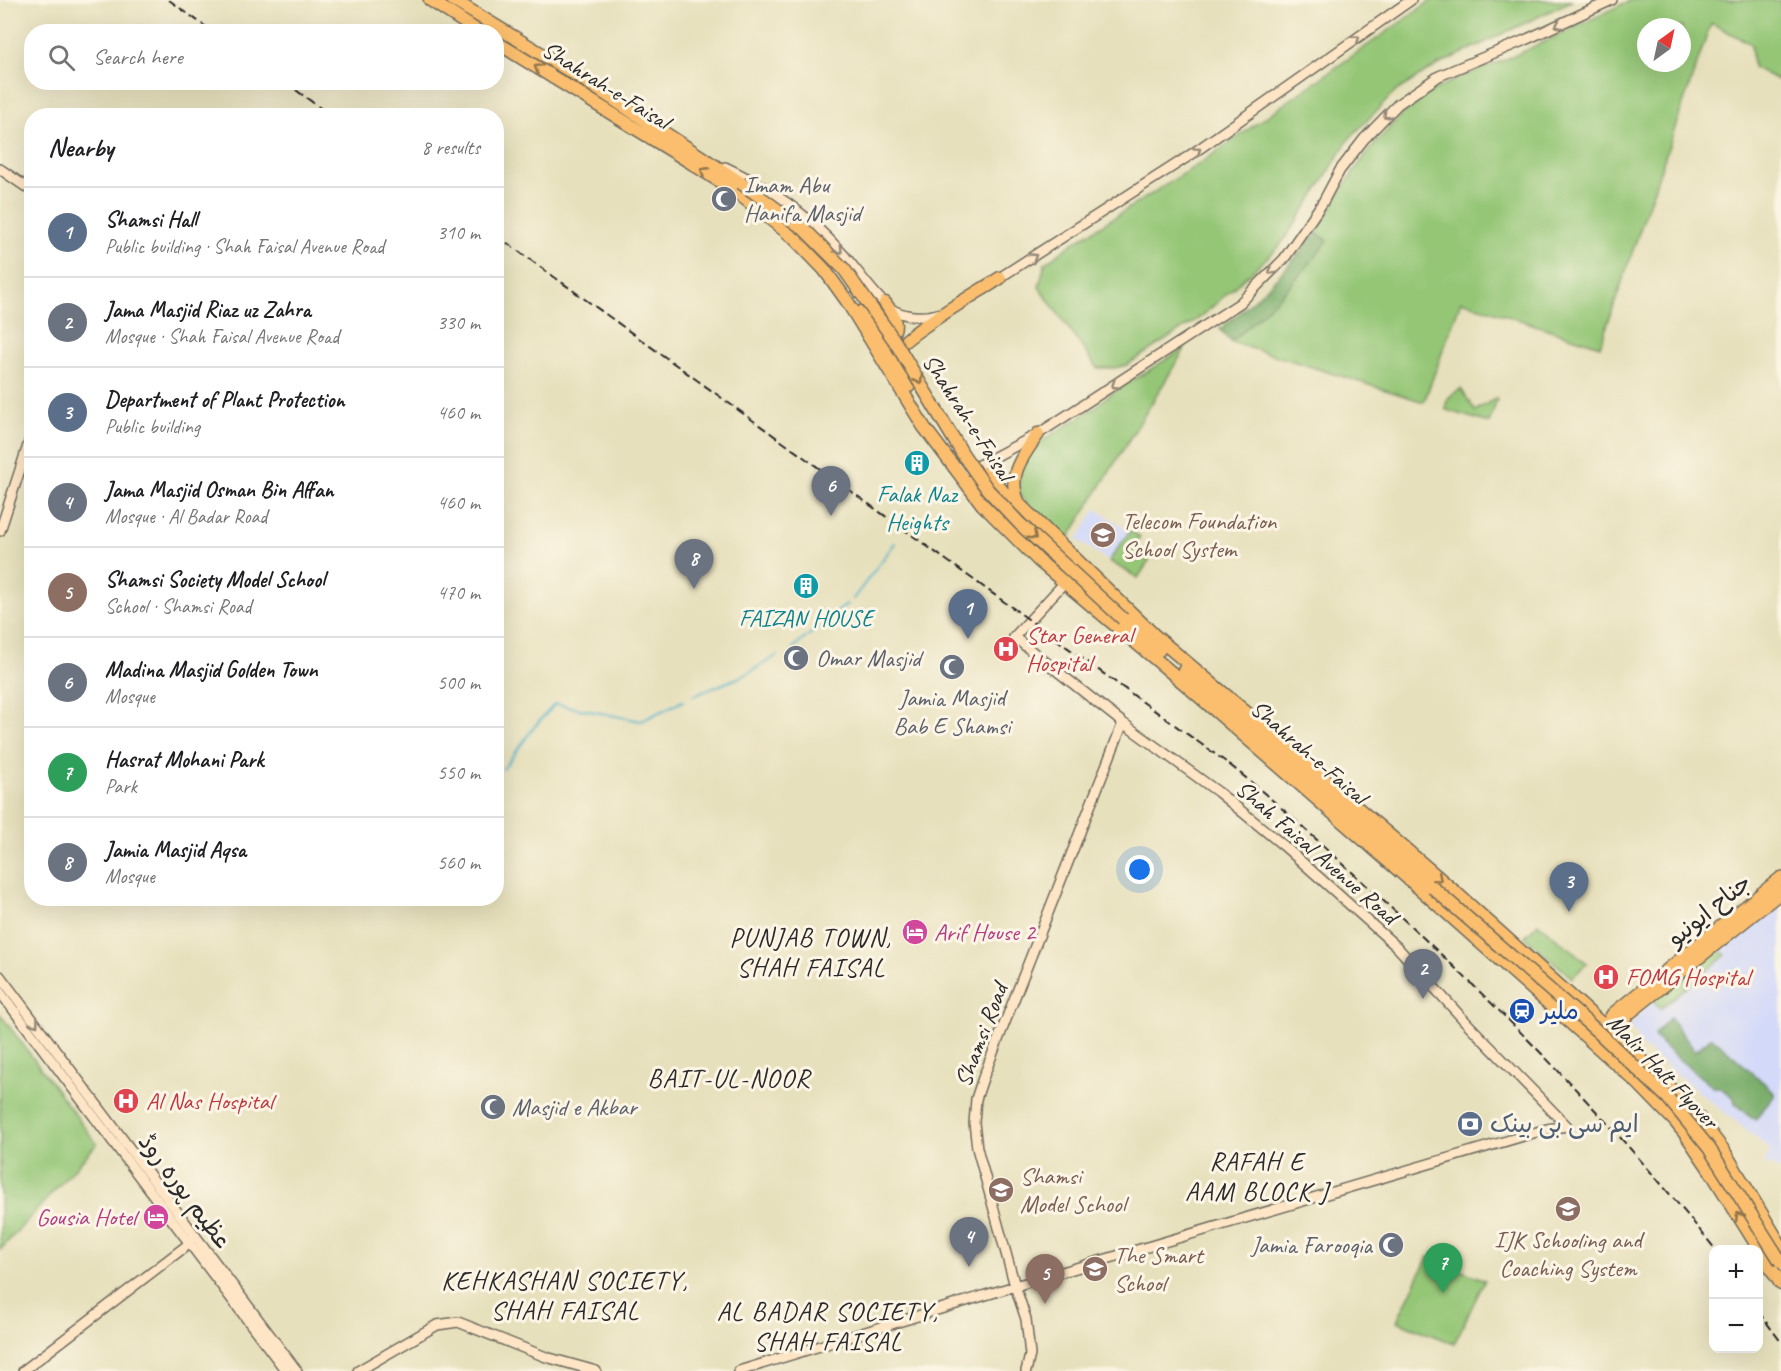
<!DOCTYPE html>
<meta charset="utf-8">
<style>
body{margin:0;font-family:Caveat,"Playpen Sans Arabic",sans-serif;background:#f6f6f6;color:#202124}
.controls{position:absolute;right:18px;bottom:18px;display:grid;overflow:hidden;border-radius:12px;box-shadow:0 6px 24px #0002}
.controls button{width:54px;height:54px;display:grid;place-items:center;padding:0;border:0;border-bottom:2px solid #e0e0e0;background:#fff;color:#202124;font:30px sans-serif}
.compass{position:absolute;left:1637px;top:18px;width:54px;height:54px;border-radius:50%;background:#fff;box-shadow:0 6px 24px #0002;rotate:33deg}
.you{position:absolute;left:1140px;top:870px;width:21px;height:21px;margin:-15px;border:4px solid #fff;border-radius:50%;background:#1a73e8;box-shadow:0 0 0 9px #1a73e833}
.badge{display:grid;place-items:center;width:39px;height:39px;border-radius:50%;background:#c8321e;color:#fff;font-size:20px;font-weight:700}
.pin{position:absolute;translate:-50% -50px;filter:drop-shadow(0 2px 3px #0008)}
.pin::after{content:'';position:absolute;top:32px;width:21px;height:18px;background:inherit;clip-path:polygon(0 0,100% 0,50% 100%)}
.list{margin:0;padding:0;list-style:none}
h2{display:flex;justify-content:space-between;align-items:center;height:78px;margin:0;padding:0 24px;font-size:26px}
h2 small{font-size:20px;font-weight:400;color:#757577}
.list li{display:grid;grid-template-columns:39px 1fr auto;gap:18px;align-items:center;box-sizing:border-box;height:90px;padding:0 24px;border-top:2px solid #e0e0e0}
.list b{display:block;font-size:22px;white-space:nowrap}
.list p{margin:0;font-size:20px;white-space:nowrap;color:#757577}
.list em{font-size:20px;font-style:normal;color:#757577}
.icon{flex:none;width:33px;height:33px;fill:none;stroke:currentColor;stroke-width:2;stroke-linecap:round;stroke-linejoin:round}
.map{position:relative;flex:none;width:1781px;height:1371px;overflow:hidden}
.search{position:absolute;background:#fff;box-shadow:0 6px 24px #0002;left:24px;top:24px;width:480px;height:66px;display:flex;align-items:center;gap:15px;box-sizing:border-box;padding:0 21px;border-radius:24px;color:#757577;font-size:22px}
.panel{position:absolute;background:#fff;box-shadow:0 6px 24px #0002;left:24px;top:108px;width:480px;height:798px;border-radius:24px}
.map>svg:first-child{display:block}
.built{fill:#d3d9f9}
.green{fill:#94c676;stroke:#607850;stroke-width:1.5;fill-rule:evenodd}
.forest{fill:#77ab67;stroke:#516b49;stroke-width:1.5}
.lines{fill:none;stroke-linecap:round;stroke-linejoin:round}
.stream{stroke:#4ab0c9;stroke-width:2}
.secondary-casing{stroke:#6d6a5e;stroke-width:12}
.highway-casing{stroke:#6d6a5e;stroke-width:15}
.secondary{stroke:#fde5c5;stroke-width:9}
.highway{stroke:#fabe6e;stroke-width:12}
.rail{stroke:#2b2b2b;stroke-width:2;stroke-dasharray:9 4.5;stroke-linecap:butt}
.highway-bridge-casing{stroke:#6d6a5e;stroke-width:15;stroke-linecap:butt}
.highway-bridge{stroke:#fabe6e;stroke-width:12}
.oneway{stroke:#948878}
.oneway2{stroke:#92744c}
.labels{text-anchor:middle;stroke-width:6;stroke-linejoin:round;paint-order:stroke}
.street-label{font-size:24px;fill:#2b2b2b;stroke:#fcf5e5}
.worship-label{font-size:24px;fill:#5b616d;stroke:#fcf5e5;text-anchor:start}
.culture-label{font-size:24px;fill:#0d838f;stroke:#fcf5e5}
.education-label{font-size:24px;fill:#785e54;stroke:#fcf5e5;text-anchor:start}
.health-label{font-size:24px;fill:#be3a42;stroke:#fcf5e5;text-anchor:start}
.hotel-label{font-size:24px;fill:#b23c85;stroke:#fcf5e5;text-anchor:start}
.transit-label{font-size:24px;fill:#164399;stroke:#fcf5e5;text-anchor:start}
.service-label{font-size:24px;fill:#4e5e75;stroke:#fcf5e5;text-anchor:start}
.neighbourhood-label{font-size:26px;letter-spacing:1.5px;fill:#2b2b2b;stroke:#fcf5e5}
</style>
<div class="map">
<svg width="1781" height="1371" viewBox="0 0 1781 1371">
<rect width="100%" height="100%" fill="#fcf5e5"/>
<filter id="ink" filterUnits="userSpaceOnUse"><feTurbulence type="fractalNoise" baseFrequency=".0167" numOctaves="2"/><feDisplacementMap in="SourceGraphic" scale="12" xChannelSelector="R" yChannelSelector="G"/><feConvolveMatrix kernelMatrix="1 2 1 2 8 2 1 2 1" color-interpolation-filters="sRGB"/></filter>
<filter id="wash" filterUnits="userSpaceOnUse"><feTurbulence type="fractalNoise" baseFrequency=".008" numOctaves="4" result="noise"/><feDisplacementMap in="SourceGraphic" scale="24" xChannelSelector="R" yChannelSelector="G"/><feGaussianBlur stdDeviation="1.35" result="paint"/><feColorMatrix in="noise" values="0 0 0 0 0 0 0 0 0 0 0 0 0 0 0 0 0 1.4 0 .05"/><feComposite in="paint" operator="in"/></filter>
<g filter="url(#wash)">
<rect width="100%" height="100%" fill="#e7e0bc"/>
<!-- built -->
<path class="built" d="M 1096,509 L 1130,531 L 1109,561 L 1077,540 Z
M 1781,900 L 1781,1170 L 1763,1163 L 1771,1150 L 1637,1042 L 1638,1035 L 1629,1027 L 1652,1000 Z"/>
<!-- green -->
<path class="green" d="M 1432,0 L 1573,0 L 1436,66 L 1396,91 L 1349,139 L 1315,194 L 1279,247 L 1201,317 L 1127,365 L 1114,368 L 1097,368 L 1039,287 L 1045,263 L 1075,242 L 1196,166 Z
M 1631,0 L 1781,0 L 1781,82 L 1753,67 L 1751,44 L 1711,23 L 1600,346 L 1461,301 L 1424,402 L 1231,342 C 1266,310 1300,279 1327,240 L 1316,233 C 1345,183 1373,136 1420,100 C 1443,82 1475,72 1502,61 C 1546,42 1588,21 1631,0 ZM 1646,27 L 1682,27 L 1682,63 L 1646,63 Z
M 1186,347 L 1067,541 L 1063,544 L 1019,495 L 1020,469 L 1029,451 L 1039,443 L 1093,409 L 1109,395 Z
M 1461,389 L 1475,411 L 1496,398 L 1497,400 L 1489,423 L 1446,410 C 1445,397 1451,395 1461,389 Z
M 1130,531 L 1140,537 L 1133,549 L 1149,561 L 1138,578 L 1109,561 Z
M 1538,923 L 1587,963 L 1572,978 L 1525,937 Z
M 1719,950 L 1726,955 L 1660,1009 L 1653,1001 Z
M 0,1014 L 97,1144 L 0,1250 Z
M 1428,1257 L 1485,1280 L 1454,1344 L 1397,1321 Z"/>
<!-- forest -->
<path class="forest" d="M 1316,233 L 1328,240 C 1300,279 1266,310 1231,342 L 1220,329 C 1256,301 1287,269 1316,233 Z
M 1670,1018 L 1695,1051 L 1712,1037 L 1772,1090 L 1775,1095 L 1755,1120 L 1735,1104 L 1734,1098 L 1719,1087 L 1713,1087 L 1670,1052 L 1655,1037 L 1654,1034 Z"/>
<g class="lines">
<!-- stream -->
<path class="stream" d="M 853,599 L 895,543
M 793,648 L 847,604
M 693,696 L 745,675 L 778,655
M 503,769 L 535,726 L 555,704 L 641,721 L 683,701"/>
</g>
</g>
<g filter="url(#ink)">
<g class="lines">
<!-- secondary casing -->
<g class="secondary-casing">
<path id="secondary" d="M 725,167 C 772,189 807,214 842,253 C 856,268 878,302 895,311 C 907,317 927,318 940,313
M 0,169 L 32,191
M 996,280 L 1189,156 L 1411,0
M 954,465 L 961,469 L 970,470 L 1038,434 L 1240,303 L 1284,259 L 1323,202 L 1340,170 L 1364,139 L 1398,104 L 1439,76 L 1525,40 L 1612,0
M 0,531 L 32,433
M 1065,582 L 1014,637 L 1123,723 L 1218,792 L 1284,846 L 1397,947 L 1463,1019 L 1567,1126
M 0,976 L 297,1371
M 0,992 L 286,1371
M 23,1371 L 190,1243
M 358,1371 L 437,1325 L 458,1322 L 546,1357 L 596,1371
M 739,1371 L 1015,1286 L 1547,1129 L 1567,1126
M 1026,1371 L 1030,1355 L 1026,1319 L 1015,1286 L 977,1148 L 974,1123 L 976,1099 L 983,1078 L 1123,723"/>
</g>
<!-- highway casing -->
<g class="highway-casing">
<path id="highway" d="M 430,0 L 479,32
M 453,0 L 578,76 L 741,183
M 496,42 L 690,162 L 739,194 L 793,237 L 824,269 L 847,301 L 924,427 L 982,504 L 1039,561 L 1185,684 L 1427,895 L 1639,1084 L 1675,1121 L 1687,1136 L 1710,1170 L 1781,1284
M 863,311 L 880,336 L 884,339 L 890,337 C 900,325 893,314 885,303
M 880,336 L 896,365
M 909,386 C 904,376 895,363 897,351 C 900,337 984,289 1000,278
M 1038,434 C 1022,457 1005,477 1020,505 L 1154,635 L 1157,640
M 972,481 L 980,473 L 988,474 L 1016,507
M 1123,619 L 1159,650
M 1154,635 L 1266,729 L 1454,891 L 1654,1071 L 1697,1116 L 1724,1151 L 1781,1246
M 1184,671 L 1432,887
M 1605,1034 L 1606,1026 L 1613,1014 L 1781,878
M 1621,1041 C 1617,1029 1619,1023 1628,1014 L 1781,892"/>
</g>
<!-- secondary -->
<use href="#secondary" class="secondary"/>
<!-- highway -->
<use href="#highway" class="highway"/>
<!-- rail -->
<path class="rail" d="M 169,0 L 213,32
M 285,82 L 331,116
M 496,235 L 1226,762 C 1275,800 1320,843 1366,885 C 1491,998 1610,1118 1716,1250
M 1758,1311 L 1781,1342"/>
<!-- highway-bridge casing -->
<g class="highway-bridge-casing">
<path id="highway-bridge" d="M 741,183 L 804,229 L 844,269 L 894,340 L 964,456 L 988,490 L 1020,524 L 1123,619
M 1432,887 L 1597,1031 L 1668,1098 L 1709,1148 L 1781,1262"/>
</g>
<!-- highway-bridge -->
<use href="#highway-bridge" class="highway-bridge"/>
</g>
<!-- one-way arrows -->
<defs><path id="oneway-chevron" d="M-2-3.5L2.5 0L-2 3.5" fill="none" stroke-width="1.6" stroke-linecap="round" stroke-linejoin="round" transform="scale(1.5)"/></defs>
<g class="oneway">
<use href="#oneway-chevron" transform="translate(1559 25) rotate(155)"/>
<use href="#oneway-chevron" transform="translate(1356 39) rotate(-36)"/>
<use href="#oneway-chevron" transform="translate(1387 115) rotate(134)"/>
<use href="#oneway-chevron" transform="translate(1197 151) rotate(-34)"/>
<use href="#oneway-chevron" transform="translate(839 250) rotate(47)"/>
<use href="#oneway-chevron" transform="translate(1033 257) rotate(-33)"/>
<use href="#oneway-chevron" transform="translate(1272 271) rotate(135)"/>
<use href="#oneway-chevron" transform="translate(1115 385) rotate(147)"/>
<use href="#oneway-chevron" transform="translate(35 1023) rotate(53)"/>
</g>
<g class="oneway2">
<use href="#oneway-chevron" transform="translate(538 68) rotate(-148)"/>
<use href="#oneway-chevron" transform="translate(704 171) rotate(-147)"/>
<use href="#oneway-chevron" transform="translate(919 380) rotate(58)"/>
<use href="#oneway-chevron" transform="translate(1033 536) rotate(43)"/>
<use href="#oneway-chevron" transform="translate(1438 878) rotate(40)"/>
<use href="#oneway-chevron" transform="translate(1739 1216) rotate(-122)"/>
</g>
</g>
<!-- icons -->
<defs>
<g id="mosque-disc" transform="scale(1.35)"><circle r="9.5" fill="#6b7280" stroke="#fcf5e5"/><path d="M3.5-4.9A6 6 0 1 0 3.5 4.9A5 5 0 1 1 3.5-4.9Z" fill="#fff"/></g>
<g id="building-disc" transform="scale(1.35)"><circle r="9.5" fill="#0f9aa8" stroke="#fcf5e5"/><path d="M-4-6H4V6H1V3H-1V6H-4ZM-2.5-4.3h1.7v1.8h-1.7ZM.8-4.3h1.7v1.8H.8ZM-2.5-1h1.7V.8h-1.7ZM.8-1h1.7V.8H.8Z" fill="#fff"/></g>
<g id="school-disc" transform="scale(1.35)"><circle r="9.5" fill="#8d6e63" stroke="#fcf5e5"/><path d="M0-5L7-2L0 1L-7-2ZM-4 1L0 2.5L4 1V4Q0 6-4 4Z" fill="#fff"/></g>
<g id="hospital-disc" transform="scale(1.35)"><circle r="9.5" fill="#e0444e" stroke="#fcf5e5"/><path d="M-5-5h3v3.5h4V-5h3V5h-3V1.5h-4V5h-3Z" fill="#fff"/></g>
<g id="hotel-disc" transform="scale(1.35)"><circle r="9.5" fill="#d1479c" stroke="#fcf5e5"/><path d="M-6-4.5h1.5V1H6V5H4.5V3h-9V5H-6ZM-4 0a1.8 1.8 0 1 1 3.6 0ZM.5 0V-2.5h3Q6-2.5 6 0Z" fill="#fff"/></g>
<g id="station-disc" transform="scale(1.35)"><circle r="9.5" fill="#1a4fb4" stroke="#fcf5e5"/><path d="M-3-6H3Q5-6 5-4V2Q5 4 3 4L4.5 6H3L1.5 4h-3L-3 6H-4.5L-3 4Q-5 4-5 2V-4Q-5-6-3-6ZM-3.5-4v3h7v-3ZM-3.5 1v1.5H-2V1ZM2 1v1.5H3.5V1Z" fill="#fff"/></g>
<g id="bank-disc" transform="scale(1.35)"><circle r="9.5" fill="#5c6f8a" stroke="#fcf5e5"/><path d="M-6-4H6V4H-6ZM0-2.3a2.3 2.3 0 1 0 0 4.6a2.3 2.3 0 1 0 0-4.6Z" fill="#fff"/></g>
</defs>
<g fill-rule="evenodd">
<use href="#mosque-disc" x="724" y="199"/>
<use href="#building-disc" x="917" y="463"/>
<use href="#school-disc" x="1103" y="535"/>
<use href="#building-disc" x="806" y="586"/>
<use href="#hospital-disc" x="1006" y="649"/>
<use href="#mosque-disc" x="796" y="658"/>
<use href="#mosque-disc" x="952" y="667"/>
<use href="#hotel-disc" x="915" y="932"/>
<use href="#hospital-disc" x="1606" y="977"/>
<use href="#station-disc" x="1522" y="1011"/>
<use href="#hospital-disc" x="126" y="1101"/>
<use href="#mosque-disc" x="493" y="1107"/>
<use href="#bank-disc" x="1470" y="1124"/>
<use href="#school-disc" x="1001" y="1190"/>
<use href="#school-disc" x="1568" y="1209"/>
<use href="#hotel-disc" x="156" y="1217"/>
<use href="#mosque-disc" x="1391" y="1245"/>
<use href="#school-disc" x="1095" y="1269"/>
</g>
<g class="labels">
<!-- street labels -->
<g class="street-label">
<text transform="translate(606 85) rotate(32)" y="8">Shahrah-e-Faisal</text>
<text transform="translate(968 417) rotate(57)" y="8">Shahrah-e-Faisal</text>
<text transform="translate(1309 752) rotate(41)" y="8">Shahrah-e-Faisal</text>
<text transform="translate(1317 852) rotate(41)" y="8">Shah Faisal Avenue Road</text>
<text transform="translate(1709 910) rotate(-39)" y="8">جناح ایونیو</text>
<text transform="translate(981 1035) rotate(-69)" y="8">Shamsi Road</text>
<text transform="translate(1663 1071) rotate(46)" y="8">Malir Halt Flyover</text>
<text transform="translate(185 1191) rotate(53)" y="8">عظیم پورہ روڈ</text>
</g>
<!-- worship labels -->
<g class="worship-label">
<text x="744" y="193">Imam Abu<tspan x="744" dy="28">Hanifa Masjid</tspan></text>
<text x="816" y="666">Omar Masjid</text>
<text x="952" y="706" text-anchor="middle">Jamia Masjid<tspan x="952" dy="28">Bab E Shamsi</tspan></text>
<text x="512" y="1115">Masjid e Akbar</text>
<text x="1372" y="1253" text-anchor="end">Jamia Farooqia</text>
</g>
<!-- culture labels -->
<g class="culture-label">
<text x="917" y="502">Falak Naz<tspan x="917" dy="28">Heights</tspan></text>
<text x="806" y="626">FAIZAN HOUSE</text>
</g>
<!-- education labels -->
<g class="education-label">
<text x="1122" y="529">Telecom Foundation<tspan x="1122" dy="28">School System</tspan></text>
<text x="1020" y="1184">Shamsi<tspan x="1020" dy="28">Model School</tspan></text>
<text x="1568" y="1248" text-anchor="middle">IJK Schooling and<tspan x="1568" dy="28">Coaching System</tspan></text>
<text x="1114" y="1263">The Smart<tspan x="1114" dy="28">School</tspan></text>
</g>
<!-- health labels -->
<g class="health-label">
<text x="1026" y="643">Star General<tspan x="1026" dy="28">Hospital</tspan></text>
<text x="1626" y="985">FOMG Hospital</text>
<text x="146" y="1109">Al Nas Hospital</text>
</g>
<!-- hotel labels -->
<g class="hotel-label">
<text x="934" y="940">Arif House 2</text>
<text x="136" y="1225" text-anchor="end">Gousia Hotel</text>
</g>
<!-- transit labels -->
<g class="transit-label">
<text x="1541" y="1019">ملیر</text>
</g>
<!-- service labels -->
<g class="service-label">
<text x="1490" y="1132">ایم سی بی بینک</text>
</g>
<!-- neighbourhood labels -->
<g class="neighbourhood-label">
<text x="811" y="946">PUNJAB TOWN,<tspan x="811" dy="30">SHAH FAISAL</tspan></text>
<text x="729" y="1087">BAIT-UL-NOOR</text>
<text x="1257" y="1170">RAFAH E<tspan x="1257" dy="30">AAM BLOCK J</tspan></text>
<text x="565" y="1289">KEHKASHAN SOCIETY,<tspan x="565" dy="30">SHAH FAISAL</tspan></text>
<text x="828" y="1320">AL BADAR SOCIETY,<tspan x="828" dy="30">SHAH FAISAL</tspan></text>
</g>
</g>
</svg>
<div class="controls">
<button>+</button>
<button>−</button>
</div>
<svg class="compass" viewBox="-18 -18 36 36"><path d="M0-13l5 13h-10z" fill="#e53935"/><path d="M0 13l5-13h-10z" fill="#757577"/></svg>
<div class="you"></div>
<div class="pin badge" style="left:968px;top:639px;background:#5c6f8a">1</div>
<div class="pin badge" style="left:1423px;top:999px;background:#6b7280">2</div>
<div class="pin badge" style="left:1569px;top:912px;background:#5c6f8a">3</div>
<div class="pin badge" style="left:969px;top:1267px;background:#6b7280">4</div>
<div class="pin badge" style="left:1045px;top:1304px;background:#8d6e63">5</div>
<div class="pin badge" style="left:831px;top:516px;background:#6b7280">6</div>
<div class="pin badge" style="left:1443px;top:1293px;background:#2e9e5b">7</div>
<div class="pin badge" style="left:694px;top:589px;background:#6b7280">8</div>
<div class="search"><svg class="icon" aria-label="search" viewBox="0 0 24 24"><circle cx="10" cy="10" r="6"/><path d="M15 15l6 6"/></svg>Search here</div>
<section class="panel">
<h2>Nearby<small>8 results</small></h2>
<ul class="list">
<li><span class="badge" style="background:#5c6f8a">1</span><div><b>Shamsi Hall</b><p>Public building · Shah Faisal Avenue Road</p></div><em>310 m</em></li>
<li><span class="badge" style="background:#6b7280">2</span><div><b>Jama Masjid Riaz uz Zahra</b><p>Mosque · Shah Faisal Avenue Road</p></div><em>330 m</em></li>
<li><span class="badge" style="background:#5c6f8a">3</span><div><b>Department of Plant Protection</b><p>Public building</p></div><em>460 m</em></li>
<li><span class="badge" style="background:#6b7280">4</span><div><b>Jama Masjid Osman Bin Affan</b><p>Mosque · Al Badar Road</p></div><em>460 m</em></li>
<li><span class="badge" style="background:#8d6e63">5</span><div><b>Shamsi Society Model School</b><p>School · Shamsi Road</p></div><em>470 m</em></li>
<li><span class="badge" style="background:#6b7280">6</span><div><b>Madina Masjid Golden Town</b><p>Mosque</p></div><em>500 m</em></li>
<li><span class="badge" style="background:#2e9e5b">7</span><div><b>Hasrat Mohani Park</b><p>Park</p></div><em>550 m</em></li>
<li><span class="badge" style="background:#6b7280">8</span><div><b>Jamia Masjid Aqsa</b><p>Mosque</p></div><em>560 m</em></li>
</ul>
</section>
</div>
